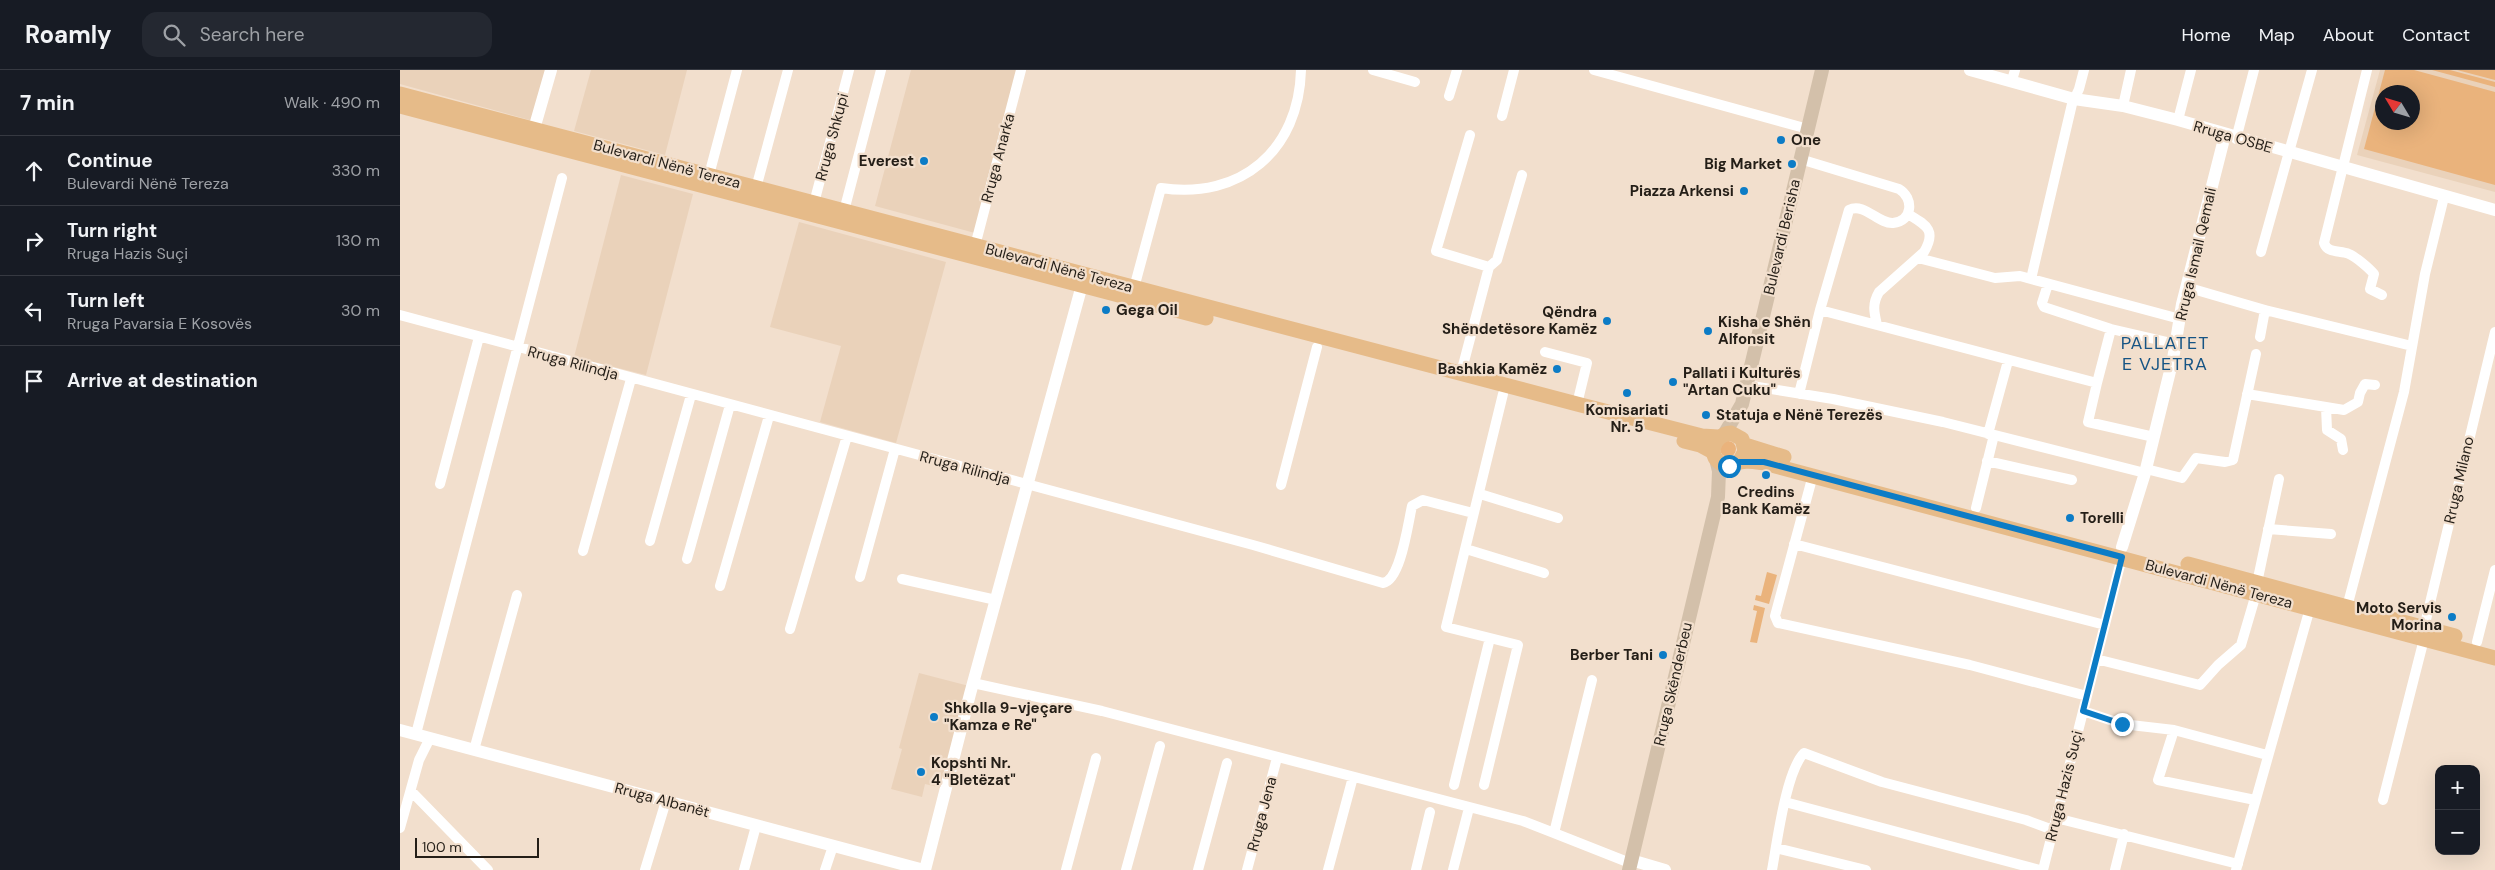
<!DOCTYPE html>
<meta charset="utf-8">
<style>
body{margin:0;font-family:"DM Sans",sans-serif;background:#242831;color:#f1f3f6}
.controls{position:absolute;right:15px;bottom:15px;display:grid;overflow:hidden;border-radius:10px;box-shadow:0 5px 20px #0002}
.controls button{width:45px;height:45px;display:grid;place-items:center;padding:0;border:0;border-bottom:1px solid #363941;background:#171b24;color:#f1f3f6;font:25px sans-serif}
.compass{position:absolute;left:1975px;top:15px;width:45px;height:45px;border-radius:50%;background:#171b24;box-shadow:0 5px 20px #0002;rotate:308deg}
.scale{position:absolute;left:15px;bottom:12px;width:124px;box-sizing:border-box;padding-left:5px;border:2px solid #241e17;border-top:0;font-size:14px;line-height:18px;white-space:nowrap;color:#241e17;-webkit-text-stroke:4px #f2dfcd;paint-order:stroke}
.stop{position:absolute;width:15px;height:15px;margin:-11px;border:4px solid #0c7cc6;border-radius:50%;background:#fff}
.stop.end{background:#0c7cc6;border-color:#fff;box-shadow:0 1px 5px #0008}
.list{margin:0;padding:0;list-style:none}
h2{display:flex;justify-content:space-between;align-items:center;height:65px;margin:0;padding:0 20px;font-size:21px}
h2 small{font-size:16px;font-weight:400;color:#9ea1a6}
.list li{display:grid;grid-template-columns:32px 1fr auto;gap:15px;align-items:center;box-sizing:border-box;height:70px;padding:0 20px;border-top:1px solid #363941}
.list b{display:block;font-size:19px;white-space:nowrap}
.list p{margin:0;font-size:16px;white-space:nowrap;color:#9ea1a6}
.list em{font-size:16px;font-style:normal;color:#9ea1a6}
.icon{flex:none;width:28px;height:28px;fill:none;stroke:currentColor;stroke-width:2;stroke-linecap:round;stroke-linejoin:round}
.map{position:relative;flex:none;width:2095px;height:800px;overflow:hidden}
header{display:flex;align-items:center;gap:30px;box-sizing:border-box;height:70px;padding:0 25px;background:#171b24;border-bottom:1px solid #363941}
header strong{font-size:24px}
nav{display:flex;gap:28px;margin-inline-start:auto;font-size:18px}
.search{width:350px;height:45px;background:#242831;display:flex;align-items:center;gap:12px;box-sizing:border-box;padding:0 18px;border-radius:15px;color:#9ea1a6;font-size:19px}
main{display:flex}
aside{flex:1;background:#171b24}
.map>svg:first-child{display:block}
.built{fill:#ead2ba;fill-rule:evenodd}
.green{fill:#eab37c;fill-rule:evenodd}
.lines{fill:none;stroke-linecap:round;stroke-linejoin:round}
.minor{stroke:#fff;stroke-width:10}
.tertiary{stroke:#fff;stroke-width:12}
.secondary{stroke:#d3c0aa;stroke-width:14}
.primary{stroke:#e6bb89;stroke-width:15}
.route{stroke:#0c7cc6;stroke-width:6}
.poi-dot{fill:#0c7cc6;stroke:#f2dfcd;stroke-width:2}
.labels{text-anchor:middle;stroke-width:4.5;stroke-linejoin:round;paint-order:stroke}
.street-label{font-size:15px;fill:#241e17;stroke:#f2dfcd}
.poi-label{font-size:15px;font-weight:bold;fill:#241e17;stroke:#f2dfcd;text-anchor:start}
.quarter-label{font-size:18px;letter-spacing:1px;fill:#165484;stroke:#f2dfcd}
</style>
<header>
<strong>Roamly</strong>
<div class="search"><svg class="icon" aria-label="search" viewBox="0 0 24 24"><circle cx="10" cy="10" r="6"/><path d="M15 15l6 6"/></svg>Search here</div>
<nav><a>Home</a><a>Map</a><a>About</a><a>Contact</a></nav>
</header>
<main>
<aside>
<h2>7 min<small>Walk · 490 m</small></h2>
<ul class="list">
<li><svg class="icon" aria-label="ahead" viewBox="0 0 24 24"><path d="M12 20V5M6 11l6-6 6 6"/></svg><div><b>Continue</b><p>Bulevardi Nënë Tereza</p></div><em>330 m</em></li>
<li><svg class="icon" aria-label="right" viewBox="0 0 24 24"><path d="M7 20v-9h11M14 6l5 5-5 5"/></svg><div><b>Turn right</b><p>Rruga Hazis Suçi</p></div><em>130 m</em></li>
<li><svg class="icon" aria-label="left" viewBox="0 0 24 24"><path d="M17 20v-9H6M10 6l-5 5 5 5"/></svg><div><b>Turn left</b><p>Rruga Pavarsia E Kosovës</p></div><em>30 m</em></li>
<li><svg class="icon" aria-label="arrive" viewBox="0 0 24 24"><path d="M6 21V4h12l-3 4 3 4H6"/></svg><div><b>Arrive at destination</b></div></li>
</ul>
</aside>
<div class="map">
<svg width="2095" height="800" viewBox="0 0 2095 800">
<rect width="100%" height="100%" fill="#f2dfcd"/>
<!-- built -->
<path class="built" d="M 0,0 L 147,0 L 133,51 L 0,14 Z
M 191,0 L 287,0 L 265,85 L 174,61 Z
M 511,0 L 618,0 L 575,163 L 475,136 Z
M 1980,0 L 2095,0 L 2095,122 L 1957,85 ZM 1982,22 L 2012,22 L 2012,52 L 1982,52 Z
M 221,105 L 293,124 L 246,305 L 174,287 Z
M 399,152 L 546,192 L 496,373 L 420,352 L 441,276 L 370,257 Z
M 519,603 L 569,616 L 542,718 L 525,714 L 522,727 L 491,719 L 502,679 L 499,678 Z"/>
<!-- green -->
<path class="green" d="M 1985,0 L 2014,0 L 2095,22 L 2095,115 L 1964,79 ZM 1982,22 L 2012,22 L 2012,52 L 1982,52 Z
M 2032,0 L 2050,0 L 2095,12 L 2095,17 Z
M 2057,0 L 2095,0 L 2095,10 Z
M1320 379a8 8 0 1 1 16 0a8 8 0 1 1-16 0Z
M 1367,502 L 1377,505 L 1369,534 L 1355,530 L 1356,525 L 1361,526 Z
M 1354,535 L 1365,538 L 1357,573 L 1350,572 L 1357,541 L 1353,540 Z"/>
<g class="lines">
<!-- minor -->
<path class="minor" d="M 973,0 L 1015,12
M 1194,0 L 1408,59
M 1967,0 L 1924,173 C 1928,184 1940,180 1949,184 C 1956,187 1969,198 1974,204 L 1970,219 L 1982,225
M 1612,10 L 1615,0
M 1049,26 L 1057,0
M 1723,36 L 1731,0
M 1102,46 L 1114,0
M 1778,50 L 1791,0
M 1070,65 L 1036,181 L 1089,197
M 1836,69 L 1854,0
M 1400,89 L 1499,119 C 1514,128 1513,151 1493,153 C 1478,154 1464,132 1449,140 L 1420,240 L 1697,313 L 1688,352 L 1754,367
M 309,105 L 337,0
M 356,118 L 388,0
M 414,133 L 449,0
M 444,141 L 481,0
M 575,176 L 621,0
M 1861,182 L 1912,0
M 1518,188 L 1595,208 L 1620,206 L 1780,249
M 1631,209 L 1672,34 L 1679,19 L 1684,0
M 1648,214 L 1642,233 L 1644,237 L 1711,259 L 1776,274
M 1786,217 L 1865,240 L 2012,276
M 734,218 L 761,118 C 841,130 899,80 901,0
M 0,245 L 853,475 L 983,513 C 1001,510 1008,453 1012,436 L 1023,430 L 1073,443
M 1477,255 C 1474,242 1472,234 1479,222 L 1524,182 C 1537,160 1526,155 1508,144
M 1860,267 L 1865,240
M 1145,282 L 1187,293 L 1177,334
M 1061,303 L 1089,197 L 1097,190 L 1122,105
M 1697,313 L 1711,259
M 1346,315 L 1433,329 L 1543,352 L 1745,403
M 1399,324 L 1420,240
M 1847,324 L 1944,340 L 1958,332 L 1960,323 L 1965,314 L 1975,315
M 1926,337 L 1927,360 L 1941,369 L 1943,380
M 1588,364 L 1608,291
M 1587,391 L 1672,410
M 1746,399 L 1782,408 L 1796,388 L 1825,392 L 1833,390 L 1856,284
M 1413,405 L 1375,546 L 1378,553 L 1570,595 L 1687,626
M 40,414 L 79,267
M 881,415 L 917,277
M 1080,424 L 1158,448
M 1576,438 L 1594,365
M 1868,459 L 1931,464
M 250,471 L 291,325
M 1394,474 L 1705,555
M 1066,479 L 1144,503
M 183,481 L 231,309
M 287,489 L 330,335
M 460,507 L 495,379
M 502,509 L 596,530
M 1857,513 L 1879,409
M 320,516 L 369,346
M 1947,537 L 2004,322 L 2025,204 L 2044,127
M 2024,558 L 2095,262
M 390,559 L 447,366
M 2077,572 L 2095,500
M 1696,589 L 1800,615 L 1818,595 L 1841,575 L 1856,524
M 1192,610 L 1154,763 L 1230,793
M 573,613 L 702,641 L 1123,751 L 1154,763
M 1683,641 L 1722,654 L 1774,660 L 1867,685
M 1774,660 L 1758,710 L 1855,730
M 16,664 L 162,108
M 74,680 L 117,525
M 1054,715 L 1090,568
M 1084,715 L 1118,575 L 1046,557 L 1103,324
M 11,721 L 88,800
M 1983,730 L 2024,569
M 1385,732 L 1640,800
M 1656,748 L 1838,794
M 0,758 L 19,690 L 30,668
M 1376,778 L 1466,800
M 245,800 L 266,731
M 344,800 L 356,756
M 425,800 L 433,776
M 666,800 L 696,688
M 726,800 L 760,676
M 798,800 L 827,693
M 847,800 L 877,688
M 928,800 L 953,707
M 1016,800 L 1030,742
M 1053,800 L 1069,738
M 1372,800 C 1377,773 1386,701 1404,683 L 1482,712 L 1626,750 L 1653,760
M 1643,800 L 1722,487
M 1715,800 L 1724,764
M 1836,800 L 1910,538"/>
<!-- tertiary -->
<path class="tertiary" d="M 1570,0 L 1674,29 L 1723,36 L 1778,50 L 2095,140
M 134,59 L 151,0
M 1722,477 L 1745,403 L 1773,289 L 1782,234 L 1825,65
M 0,660 L 524,800
M 1231,790 L 1265,800
M 525,800 L 570,624 L 682,215"/>
<!-- secondary -->
<path class="secondary" d="M 1325,363 L 1342,334 L 1422,0
M 1229,800 L 1318,427 L 1319,401 L 1316,389"/>
<!-- primary -->
<path class="primary" d="M 0,24 L 1177,334 L 1302,366 L 1318,367
M 0,36 L 806,248
M 1284,371 L 1300,375 L 1313,382
M 1345,375 L 1384,387
M 1339,392 L 1345,381 L 1342,369 L 1331,363 C 1313,364 1305,389 1325,395 C 1331,397 1334,393 1340,392 C 1347,390 1357,392 1364,393 L 2095,588
M 1788,494 L 2055,566"/>
</g>
<g class="lines">
<!-- route -->
<path class="route" d="M 1329,396 L 1339,392 L 1364,392 L 1722,487 L 1683,641 L 1722,654"/>
</g>
<!-- markers -->
<g class="poi-dot">
<circle cx="1381" cy="70" r="5"/>
<circle cx="524" cy="91" r="5"/>
<circle cx="1392" cy="94" r="5"/>
<circle cx="1344" cy="121" r="5"/>
<circle cx="706" cy="240" r="5"/>
<circle cx="1207" cy="251" r="5"/>
<circle cx="1308" cy="261" r="5"/>
<circle cx="1157" cy="299" r="5"/>
<circle cx="1273" cy="312" r="5"/>
<circle cx="1227" cy="323" r="5"/>
<circle cx="1306" cy="345" r="5"/>
<circle cx="1366" cy="405" r="5"/>
<circle cx="1670" cy="448" r="5"/>
<circle cx="2052" cy="547" r="5"/>
<circle cx="1263" cy="585" r="5"/>
<circle cx="534" cy="647" r="5"/>
<circle cx="521" cy="702" r="5"/>
</g>
<g class="labels">
<!-- street labels -->
<g class="street-label">
<text transform="translate(432 67) rotate(-75)" y="5">Rruga Shkupi</text>
<text transform="translate(1833 67) rotate(16)" y="5">Rruga OSBE</text>
<text transform="translate(598 88) rotate(-75)" y="5">Rruga Anarka</text>
<text transform="translate(267 94) rotate(15)" y="5">Bulevardi Nënë Tereza</text>
<text transform="translate(1382 167) rotate(-77)" y="5">Bulevardi Berisha</text>
<text transform="translate(1796 184) rotate(-77)" y="5">Rruga Ismail Qemali</text>
<text transform="translate(659 198) rotate(15)" y="5">Bulevardi Nënë Tereza</text>
<text transform="translate(173 293) rotate(15)" y="5">Rruga Rilindja</text>
<text transform="translate(565 398) rotate(15)" y="5">Rruga Rilindja</text>
<text transform="translate(2059 410) rotate(-77)" y="5">Rruga Milano</text>
<text transform="translate(1819 514) rotate(15)" y="5">Bulevardi Nënë Tereza</text>
<text transform="translate(1273 614) rotate(-77)" y="5">Rruga Skënderbeu</text>
<text transform="translate(1664 716) rotate(-76)" y="5">Rruga Hazis Suçi</text>
<text transform="translate(262 730) rotate(15)" y="5">Rruga Albanët</text>
<text transform="translate(862 744) rotate(-75)" y="5">Rruga Jena</text>
</g>
<!-- poi labels -->
<g class="poi-label">
<text x="1391" y="75">One</text>
<text x="514" y="96" text-anchor="end">Everest</text>
<text x="1382" y="99" text-anchor="end">Big Market</text>
<text x="1334" y="126" text-anchor="end">Piazza Arkensi</text>
<text x="716" y="245">Gega Oil</text>
<text x="1197" y="247" text-anchor="end">Qëndra<tspan x="1197" dy="17">Shëndetësore Kamëz</tspan></text>
<text x="1318" y="257">Kisha e Shën<tspan x="1318" dy="17">Alfonsit</tspan></text>
<text x="1147" y="304" text-anchor="end">Bashkia Kamëz</text>
<text x="1283" y="308">Pallati i Kulturës<tspan x="1283" dy="17">"Artan Cuku"</tspan></text>
<text x="1227" y="345" text-anchor="middle">Komisariati<tspan x="1227" dy="17">Nr. 5</tspan></text>
<text x="1316" y="350">Statuja e Nënë Terezës</text>
<text x="1366" y="427" text-anchor="middle">Credins<tspan x="1366" dy="17">Bank Kamëz</tspan></text>
<text x="1680" y="453">Torelli</text>
<text x="2042" y="543" text-anchor="end">Moto Servis<tspan x="2042" dy="17">Morina</tspan></text>
<text x="1253" y="590" text-anchor="end">Berber Tani</text>
<text x="544" y="643">Shkolla 9-vjeçare<tspan x="544" dy="17">"Kamza e Re"</tspan></text>
<text x="531" y="698">Kopshti Nr.<tspan x="531" dy="17">4 "Bletëzat"</tspan></text>
</g>
<!-- quarter labels -->
<g class="quarter-label">
<text x="1765" y="279">PALLATET<tspan x="1765" dy="21">E VJETRA</tspan></text>
</g>
</g>
</svg>
<div class="controls">
<button>+</button>
<button>−</button>
</div>
<svg class="compass" viewBox="-18 -18 36 36"><path d="M0-13l5 13h-10z" fill="#e53935"/><path d="M0 13l5-13h-10z" fill="#9ea1a6"/></svg>
<div class="scale">100 m</div>
<div class="stop" style="left:1329px;top:396px"></div>
<div class="stop end" style="left:1722px;top:654px"></div>
</div>
</main>
